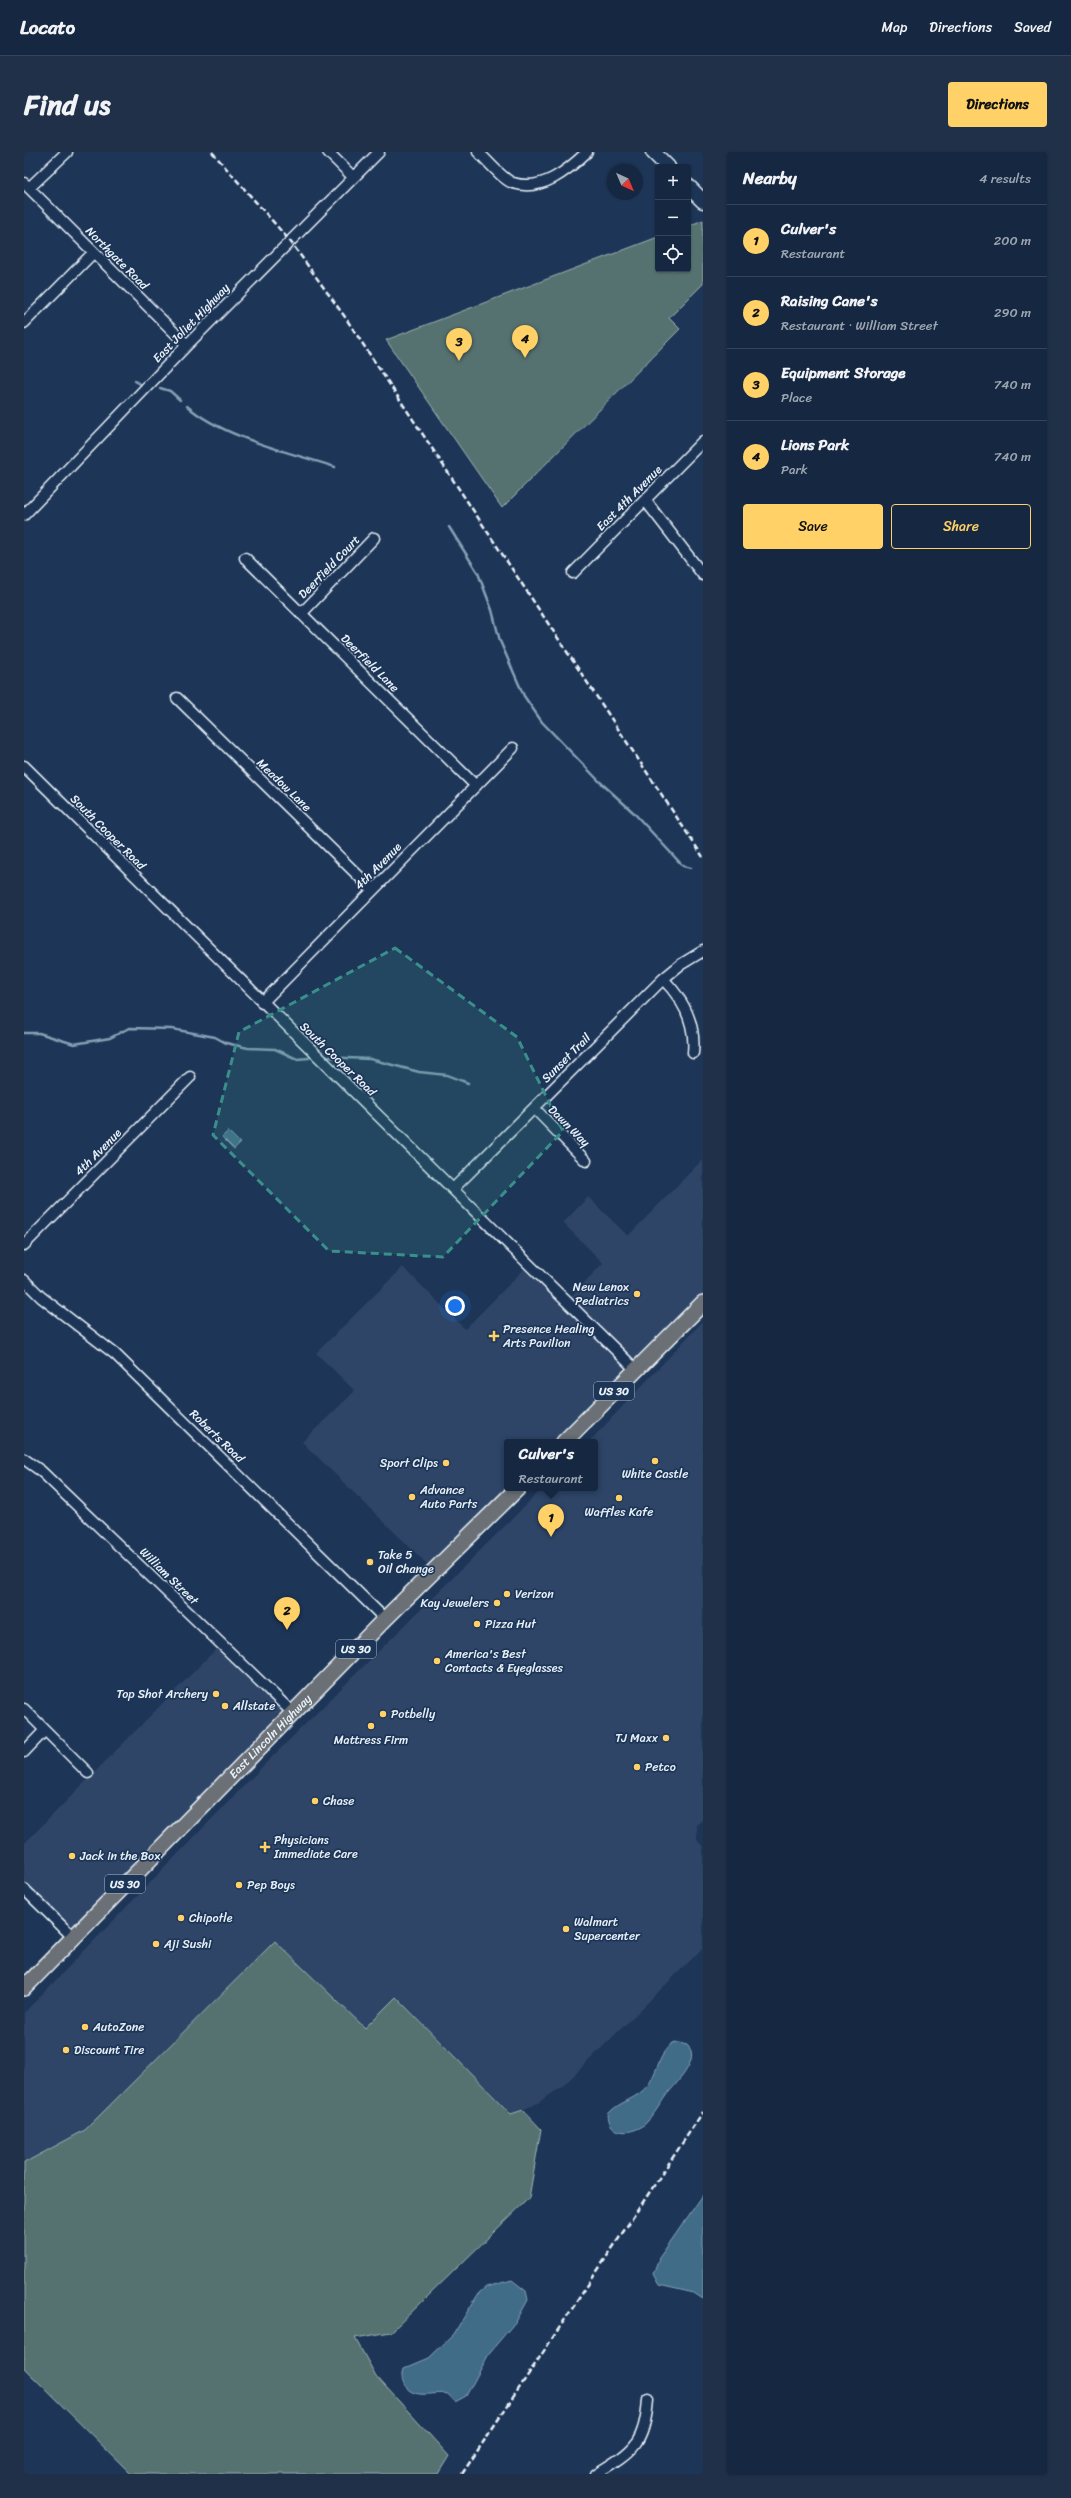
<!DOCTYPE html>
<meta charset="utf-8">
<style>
body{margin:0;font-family:Sriracha,sans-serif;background:#1f3048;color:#f1f3f6}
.controls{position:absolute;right:12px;top:12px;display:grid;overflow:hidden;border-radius:4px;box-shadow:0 1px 3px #0004}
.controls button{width:36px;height:36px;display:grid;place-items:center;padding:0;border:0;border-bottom:1px solid #35445a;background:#162841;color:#f1f3f6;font:20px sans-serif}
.compass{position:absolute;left:583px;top:12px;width:36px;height:36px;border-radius:50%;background:#162841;box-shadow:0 1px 3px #0004;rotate:136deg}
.you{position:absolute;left:431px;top:1154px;width:14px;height:14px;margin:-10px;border:3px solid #fff;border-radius:50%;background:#1a73e8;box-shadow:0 0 0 6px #1a73e833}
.badge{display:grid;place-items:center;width:26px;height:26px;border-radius:50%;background:#ffd166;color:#111;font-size:13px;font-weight:700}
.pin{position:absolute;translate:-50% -33px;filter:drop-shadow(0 1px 2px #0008)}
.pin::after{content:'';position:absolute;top:21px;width:14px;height:12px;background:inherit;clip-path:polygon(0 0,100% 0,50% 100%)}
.popup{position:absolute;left:480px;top:1287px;width:94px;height:52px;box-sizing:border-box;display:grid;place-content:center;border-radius:4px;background:#162841;filter:drop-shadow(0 1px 3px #0005);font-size:13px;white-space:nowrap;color:#9ea6b1}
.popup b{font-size:15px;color:#f1f3f6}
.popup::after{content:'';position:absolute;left:50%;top:100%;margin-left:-8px;border:8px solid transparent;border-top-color:#162841}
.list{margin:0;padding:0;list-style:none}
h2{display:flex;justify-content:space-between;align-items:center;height:52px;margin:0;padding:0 16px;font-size:17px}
h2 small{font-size:13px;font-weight:400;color:#9ea6b1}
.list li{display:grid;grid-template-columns:26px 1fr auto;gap:12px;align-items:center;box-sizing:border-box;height:72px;padding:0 16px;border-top:1px solid #35445a}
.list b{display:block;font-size:15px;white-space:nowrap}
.list p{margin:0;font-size:13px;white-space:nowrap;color:#9ea6b1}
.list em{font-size:13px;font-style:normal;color:#9ea6b1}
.actions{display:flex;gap:8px;padding:12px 16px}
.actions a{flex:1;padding:9px 0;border:1px solid #ffd166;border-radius:4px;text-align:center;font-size:14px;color:#ffd166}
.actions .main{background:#ffd166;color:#111}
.icon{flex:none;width:22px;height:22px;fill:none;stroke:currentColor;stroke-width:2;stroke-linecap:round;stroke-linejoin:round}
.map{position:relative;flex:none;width:679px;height:2322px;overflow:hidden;border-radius:4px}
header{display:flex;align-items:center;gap:24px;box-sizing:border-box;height:56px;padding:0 20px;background:#162841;border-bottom:1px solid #35445a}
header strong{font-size:19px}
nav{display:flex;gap:22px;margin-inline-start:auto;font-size:14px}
.intro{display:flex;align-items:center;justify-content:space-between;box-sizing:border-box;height:96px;padding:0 24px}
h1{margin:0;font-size:28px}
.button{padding:10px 18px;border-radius:4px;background:#ffd166;color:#111;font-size:14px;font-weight:700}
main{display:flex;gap:24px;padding:0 24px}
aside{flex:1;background:#162841;border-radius:4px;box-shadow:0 1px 3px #0004}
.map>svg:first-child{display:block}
.built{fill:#2e4568}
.green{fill:#57726f;stroke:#a0b2b4}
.water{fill:#416c88;stroke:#84a1b5}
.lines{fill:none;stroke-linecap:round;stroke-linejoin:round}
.stream{stroke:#84a1b5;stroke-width:2.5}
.street-casing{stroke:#e8f1f8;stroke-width:13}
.secondary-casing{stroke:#e8f1f8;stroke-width:17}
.primary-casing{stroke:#e8f1f8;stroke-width:18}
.street{stroke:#1d3557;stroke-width:10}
.secondary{stroke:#1d3557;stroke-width:14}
.primary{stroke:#6b6f74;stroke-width:15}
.rail{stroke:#e8f1f8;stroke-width:2.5;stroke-dasharray:6 3;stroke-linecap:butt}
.marked{fill:#3a8f8a;fill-opacity:0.2;stroke:#3a8f8a;stroke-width:3;stroke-dasharray:8 5;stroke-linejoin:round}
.poi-dot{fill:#ffd166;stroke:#1d3557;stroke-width:1.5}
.labels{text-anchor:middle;stroke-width:3.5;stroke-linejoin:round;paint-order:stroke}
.shield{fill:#1d3557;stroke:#abb9c8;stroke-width:1}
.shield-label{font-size:11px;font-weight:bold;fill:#e8f1f8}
.street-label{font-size:12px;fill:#e8f1f8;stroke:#1d3557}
.poi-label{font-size:12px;fill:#e8f1f8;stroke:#1d3557;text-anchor:start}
</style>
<header>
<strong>Locato</strong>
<nav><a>Map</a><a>Directions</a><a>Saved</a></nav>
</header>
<div class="intro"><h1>Find us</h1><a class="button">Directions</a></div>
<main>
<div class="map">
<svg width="679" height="2322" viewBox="0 0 679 2322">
<rect width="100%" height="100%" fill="#1d3557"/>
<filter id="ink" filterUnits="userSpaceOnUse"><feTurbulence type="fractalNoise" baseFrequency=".025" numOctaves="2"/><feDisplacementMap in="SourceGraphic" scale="8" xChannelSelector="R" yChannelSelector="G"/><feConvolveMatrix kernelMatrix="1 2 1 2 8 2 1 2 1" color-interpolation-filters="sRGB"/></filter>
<g filter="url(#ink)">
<!-- built -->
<path class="built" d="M 679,1007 L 679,1148 L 537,1290 L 483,1290 L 483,1336 L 491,1336 L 409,1418 L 278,1290 L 331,1239 L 292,1201 L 379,1115 L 441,1177 L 504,1113 L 545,1147 L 579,1111 L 539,1071 L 564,1045 L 604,1084 Z
M 679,1169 L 679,1667 L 673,1673 L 673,1688 L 679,1695 L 679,1796 L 538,1935 L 512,1952 L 488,1962 L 373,1845 L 341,1877 L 251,1789 L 61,1978 L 0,2011 L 0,1861 L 238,1615 L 519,1336 L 571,1336 L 571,1290 L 565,1290 Z
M 196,1493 L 266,1562 L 48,1775 L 0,1729 L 0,1692 Z"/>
<!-- green -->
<path class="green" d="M 679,68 L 679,132 L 645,166 L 656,177 L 478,356 L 362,188 L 634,85 L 634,117 L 664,117 L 664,74 Z
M 251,1789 L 341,1876 L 372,1845 L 487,1962 L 499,1958 L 517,1977 L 505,2046 L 367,2180 L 331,2186 L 352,2224 L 425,2304 L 414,2322 L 107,2322 L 0,2216 L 0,2011 L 61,1978 Z"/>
<!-- water -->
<path class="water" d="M 204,979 L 216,991 L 210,997 L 198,985 Z
M 651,1890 L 663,1893 C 679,1907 649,1934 641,1945 C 634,1955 628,1966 619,1974 C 604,1983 585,1983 584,1962 C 595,1949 614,1947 624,1933 C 633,1921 637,1896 651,1890 Z
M 679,2043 L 679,2147 L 670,2141 L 635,2133 L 629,2122 L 635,2106 Z
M 488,2128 L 502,2139 L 504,2148 L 493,2168 L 466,2200 L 442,2244 L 431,2250 L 424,2242 C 410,2239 389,2249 380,2232 C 378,2227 377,2223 379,2217 L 405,2206 L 429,2183 L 455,2141 L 462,2135 Z"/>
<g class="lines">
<!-- stream -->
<path class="stream" d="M 111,229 L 118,233
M 136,236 L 146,239 L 156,248
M 163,254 C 200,286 265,300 311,315
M 425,375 L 454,421 L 468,458 L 476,489 L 500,544 L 518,570 L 575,629 L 609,660 L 659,714 L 667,716
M 0,881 L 15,881 L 50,892 L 86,886 L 105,876 L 148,877 L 191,885 L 202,891 L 224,896 L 251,897 L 273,907 L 285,906
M 300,905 L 346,907 L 395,920 L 423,923 L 444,931"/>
<!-- street casing -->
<g class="street-casing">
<path id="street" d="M 304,0 L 329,25
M 454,0 C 463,8 479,28 489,31 C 518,40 543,19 563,0
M 0,31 L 163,193
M 5,36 L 43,0
M 0,171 L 69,101
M 621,348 L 679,423
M 0,363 L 163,193 L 355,0
M 221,406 L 452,634
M 549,421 L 679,289
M 277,462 L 350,386
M 153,546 L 349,738
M 0,614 L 612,1218
M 639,827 C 660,848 672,872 669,901
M 238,851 L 489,596
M 510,956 L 562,1009
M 429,1037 L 639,827 L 656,813 L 679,799
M 0,1093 L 166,925
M 0,1128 L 17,1145 L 91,1202 L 361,1467
M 0,1307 L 17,1319 L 270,1562
M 0,1557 L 64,1621
M 0,1600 L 21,1578
M 0,1737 L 49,1785
M 572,2322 C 609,2299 621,2293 624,2247"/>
</g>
<!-- secondary casing -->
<g class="secondary-casing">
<path id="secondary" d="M 629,0 L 644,15
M 664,34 L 679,49"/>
</g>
<!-- primary casing -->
<g class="primary-casing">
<g id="primary">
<path d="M 540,1290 L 679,1151"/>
<path id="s1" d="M 0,1836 L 361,1467 L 494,1336"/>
</g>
</g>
<!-- street -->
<use href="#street" class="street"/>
<!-- secondary -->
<use href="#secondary" class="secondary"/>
<!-- primary -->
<use href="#primary" class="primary"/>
<!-- rail -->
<path class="rail" d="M 188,0 L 266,89 L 321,165 L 679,705
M 438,2322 L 679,1960"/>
</g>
</g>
<!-- marked area -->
<path class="marked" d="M 371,796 L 493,885 L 539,979 L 419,1105 L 305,1099 L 189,983 L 215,880 Z"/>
<!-- markers -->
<g class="poi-dot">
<circle cx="613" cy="1142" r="4"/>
<path d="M468 1178h4v4h4v4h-4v4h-4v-4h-4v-4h4z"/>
<circle cx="631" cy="1309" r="4"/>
<circle cx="422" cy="1311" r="4"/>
<circle cx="388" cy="1345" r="4"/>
<circle cx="595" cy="1346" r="4"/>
<circle cx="346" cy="1410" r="4"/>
<circle cx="483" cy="1442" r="4"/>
<circle cx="473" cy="1451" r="4"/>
<circle cx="453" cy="1472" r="4"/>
<circle cx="413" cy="1509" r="4"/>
<circle cx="192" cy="1542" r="4"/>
<circle cx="201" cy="1554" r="4"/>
<circle cx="359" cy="1562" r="4"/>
<circle cx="347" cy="1574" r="4"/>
<circle cx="642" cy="1586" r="4"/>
<circle cx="613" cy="1615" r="4"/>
<circle cx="291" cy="1649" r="4"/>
<path d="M239 1689h4v4h4v4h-4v4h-4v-4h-4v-4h4z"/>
<circle cx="48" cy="1704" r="4"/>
<circle cx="215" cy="1733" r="4"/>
<circle cx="157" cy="1766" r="4"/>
<circle cx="542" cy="1777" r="4"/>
<circle cx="132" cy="1792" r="4"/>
<circle cx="61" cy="1875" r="4"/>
<circle cx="42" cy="1898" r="4"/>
</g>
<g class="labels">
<!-- shield labels -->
<g class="shield">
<rect x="570" y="1230" width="40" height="18" rx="3"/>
<rect x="312" y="1488" width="40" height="18" rx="3"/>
<rect x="81" y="1723" width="40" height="18" rx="3"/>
</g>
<g class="shield-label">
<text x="590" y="1243">US 30</text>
<text x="332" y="1501">US 30</text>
<text x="101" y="1736">US 30</text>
</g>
<!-- street labels -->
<g class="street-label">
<text transform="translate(93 106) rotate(45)" y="4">Northgate Road</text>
<text transform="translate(167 171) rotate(-46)" y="4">East Joliet Highway</text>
<text transform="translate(605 346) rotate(-45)" y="4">East 4th Avenue</text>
<text transform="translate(305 415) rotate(-46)" y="4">Deerfield Court</text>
<text transform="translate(346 511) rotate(45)" y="4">Deerfield Lane</text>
<text transform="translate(260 633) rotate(44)" y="4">Meadow Lane</text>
<text transform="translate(84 680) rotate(45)" y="4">South Cooper Road</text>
<text transform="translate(354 714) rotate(-45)" y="4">4th Avenue</text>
<text transform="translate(542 906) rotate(-45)" y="4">Sunset Trail</text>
<text transform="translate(314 907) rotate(44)" y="4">South Cooper Road</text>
<text transform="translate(545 974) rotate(45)" y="4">Dawn Way</text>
<text transform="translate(74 1000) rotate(-45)" y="4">4th Avenue</text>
<text transform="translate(193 1284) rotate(44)" y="4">Roberts Road</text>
<text transform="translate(145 1424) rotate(44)" y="4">William Street</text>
<text dy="4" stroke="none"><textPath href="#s1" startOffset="352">East Lincoln Highway</textPath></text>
</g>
<!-- poi labels -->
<g class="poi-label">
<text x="605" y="1139" text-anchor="end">New Lenox<tspan x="605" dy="14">Pediatrics</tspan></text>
<text x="479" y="1181">Presence Healing<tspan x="479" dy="14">Arts Pavilion</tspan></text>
<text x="414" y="1315" text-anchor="end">Sport Clips</text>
<text x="631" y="1326" text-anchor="middle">White Castle</text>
<text x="396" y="1342">Advance<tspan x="396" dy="14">Auto Parts</tspan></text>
<text x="595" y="1364" text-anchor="middle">Waffles Kafe</text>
<text x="354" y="1407">Take 5<tspan x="354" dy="14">Oil Change</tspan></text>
<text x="491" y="1446">Verizon</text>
<text x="465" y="1455" text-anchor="end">Kay Jewelers</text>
<text x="461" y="1476">Pizza Hut</text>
<text x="421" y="1506">America's Best<tspan x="421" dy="14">Contacts &amp; Eyeglasses</tspan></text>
<text x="184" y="1546" text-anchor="end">Top Shot Archery</text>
<text x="209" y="1558">Allstate</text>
<text x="367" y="1566">Potbelly</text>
<text x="634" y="1590" text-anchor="end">TJ Maxx</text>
<text x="347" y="1592" text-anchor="middle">Mattress Firm</text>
<text x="621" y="1619">Petco</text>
<text x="299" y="1653">Chase</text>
<text x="250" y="1692">Physicians<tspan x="250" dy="14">Immediate Care</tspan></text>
<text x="56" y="1708">Jack in the Box</text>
<text x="223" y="1737">Pep Boys</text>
<text x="165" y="1770">Chipotle</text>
<text x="550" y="1774">Walmart<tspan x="550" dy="14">Supercenter</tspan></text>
<text x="140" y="1796">Aji Sushi</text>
<text x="69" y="1879">AutoZone</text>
<text x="50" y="1902">Discount Tire</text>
</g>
</g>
</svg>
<div class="controls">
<button>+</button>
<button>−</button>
<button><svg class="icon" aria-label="locate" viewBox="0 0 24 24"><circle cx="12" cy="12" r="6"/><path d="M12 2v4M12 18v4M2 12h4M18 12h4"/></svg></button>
</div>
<svg class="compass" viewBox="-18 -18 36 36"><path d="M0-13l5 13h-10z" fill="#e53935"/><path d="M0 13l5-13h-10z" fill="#9ea6b1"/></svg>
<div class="you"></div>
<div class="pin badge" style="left:527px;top:1385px">1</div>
<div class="popup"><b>Culver's</b>Restaurant</div>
<div class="pin badge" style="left:263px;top:1478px">2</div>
<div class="pin badge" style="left:435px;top:209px">3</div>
<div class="pin badge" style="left:501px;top:206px">4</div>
</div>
<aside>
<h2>Nearby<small>4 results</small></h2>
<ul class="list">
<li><span class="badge">1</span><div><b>Culver's</b><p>Restaurant</p></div><em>200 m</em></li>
<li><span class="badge">2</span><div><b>Raising Cane's</b><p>Restaurant · William Street</p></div><em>290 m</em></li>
<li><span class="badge">3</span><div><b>Equipment Storage</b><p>Place</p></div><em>740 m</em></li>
<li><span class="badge">4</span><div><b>Lions Park</b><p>Park</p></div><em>740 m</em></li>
</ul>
<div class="actions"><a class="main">Save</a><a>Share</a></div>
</aside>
</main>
